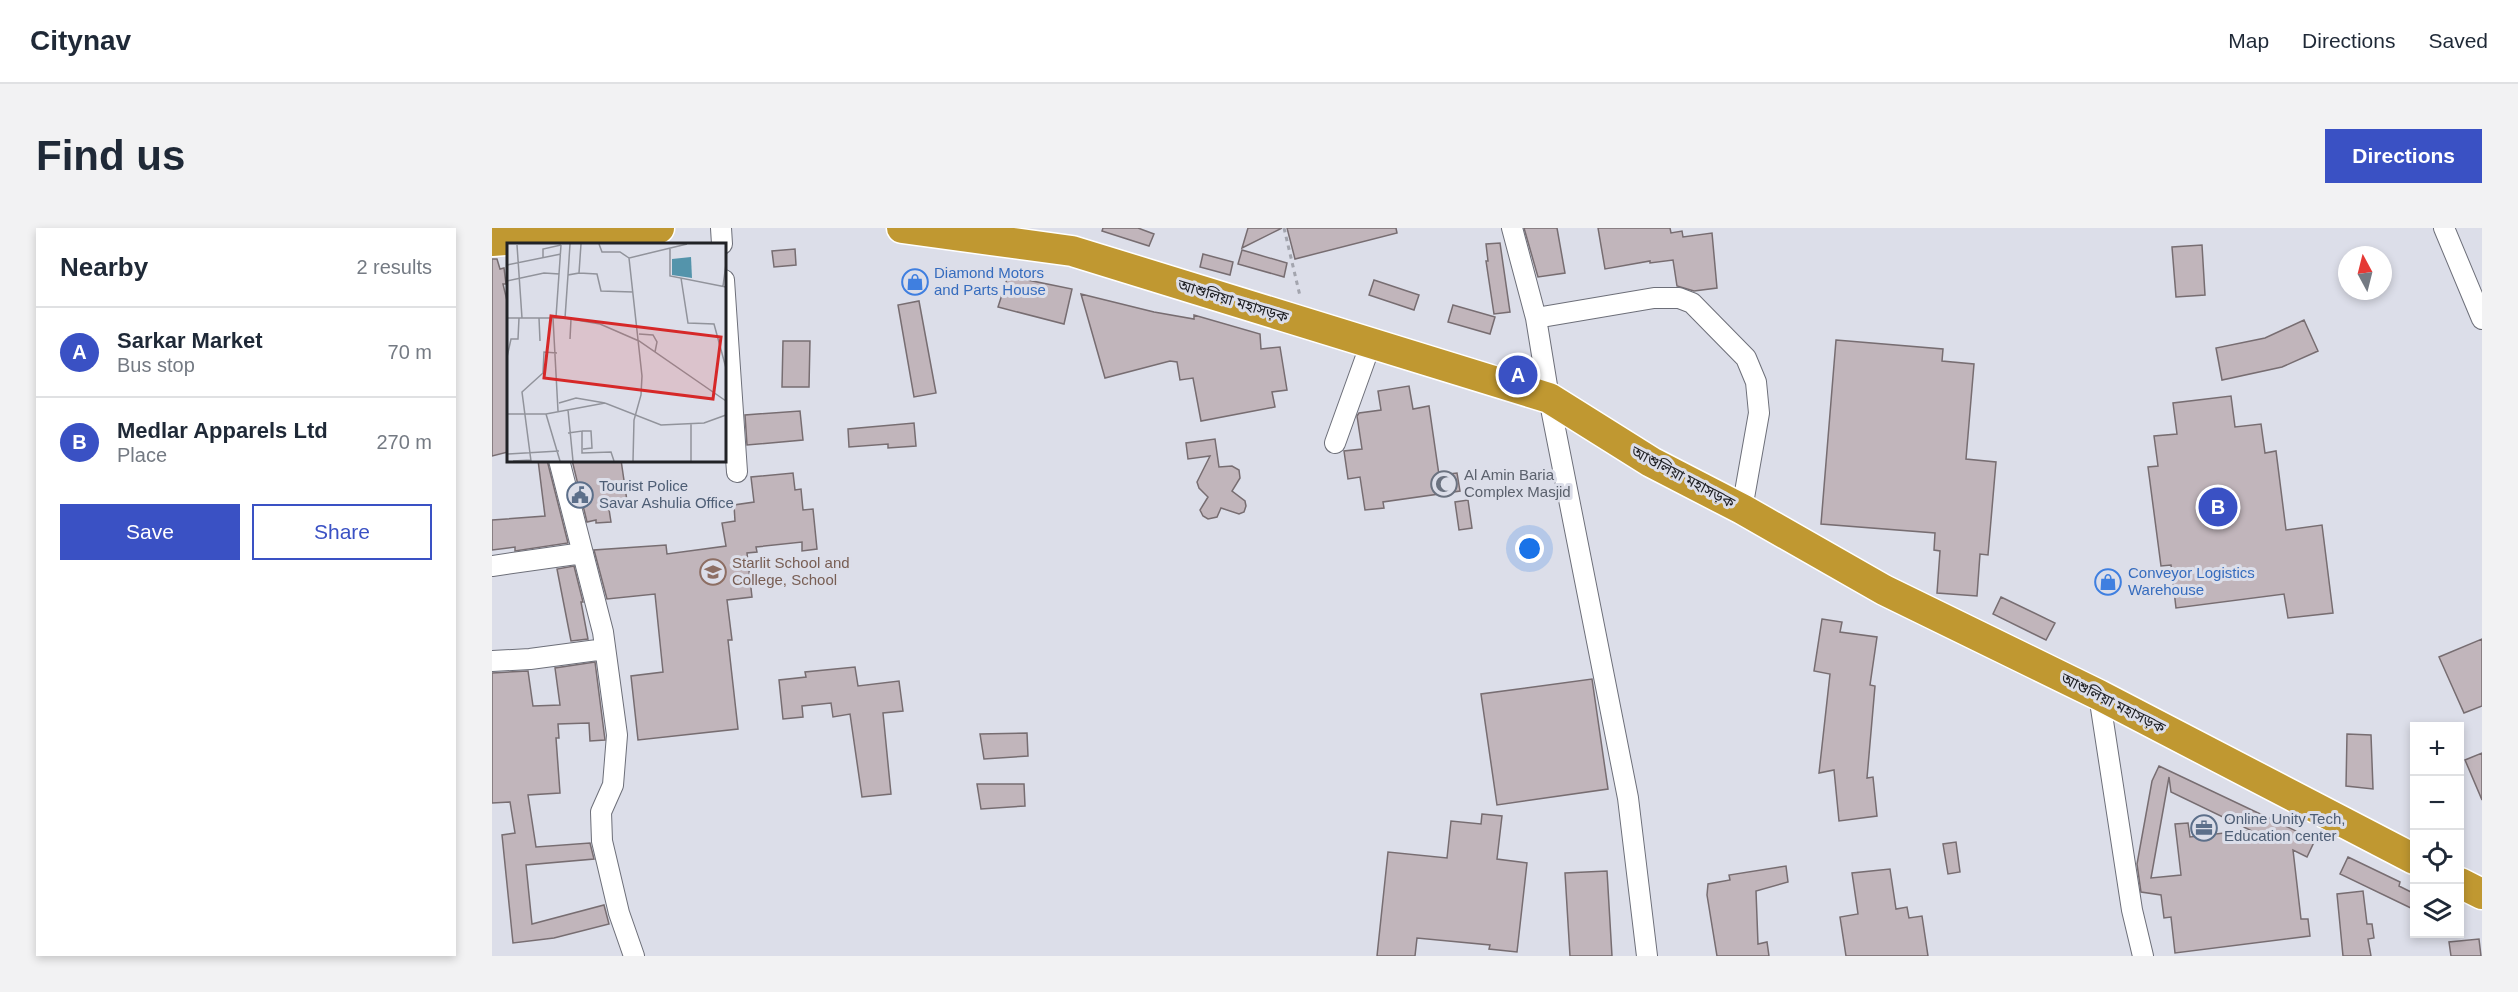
<!DOCTYPE html>
<meta charset="utf-8">
<style>
body{margin:0;font-family:Arial,"Noto Sans Bengali",sans-serif;background:#f2f2f3;color:#1f2937}
.controls{position:absolute;right:18px;bottom:18px;display:grid;overflow:hidden;border-radius:0px;box-shadow:0 3px 9px #0003}
.controls button{width:54px;height:54px;display:grid;place-items:center;padding:0;border:0;border-bottom:2px solid #e0e1e3;background:#fff;color:#1f2937;font:30px sans-serif}
.compass{position:absolute;left:1846px;top:18px;width:54px;height:54px;border-radius:50%;background:#fff;box-shadow:0 3px 9px #0003;rotate:353deg}
.you{position:absolute;left:1038px;top:321px;width:21px;height:21px;margin:-15px;border:4px solid #fff;border-radius:50%;background:#1a73e8;box-shadow:0 0 0 9px #1a73e833}
.badge{display:grid;place-items:center;width:39px;height:39px;border-radius:50%;background:#3a51c4;color:#fff;font-size:20px;font-weight:700}
.pin{position:absolute;translate:-50% -50%;border:3px solid #fff;box-shadow:0 2px 6px #0006}
.list{margin:0;padding:0;list-style:none}
h2{display:flex;justify-content:space-between;align-items:center;height:78px;margin:0;padding:0 24px;font-size:26px}
h2 small{font-size:20px;font-weight:400;color:#747a83}
.list li{display:grid;grid-template-columns:39px 1fr auto;gap:18px;align-items:center;box-sizing:border-box;height:90px;padding:0 24px;border-top:2px solid #e0e1e3}
.list b{display:block;font-size:22px;white-space:nowrap}
.list p{margin:0;font-size:20px;white-space:nowrap;color:#747a83}
.list em{font-size:20px;font-style:normal;color:#747a83}
.actions{display:flex;gap:12px;padding:18px 24px}
.actions a{flex:1;padding:14px 0;border:2px solid #3a51c4;border-radius:0px;text-align:center;font-size:21px;color:#3a51c4}
.actions .main{background:#3a51c4;color:#fff}
.icon{flex:none;width:33px;height:33px;fill:none;stroke:currentColor;stroke-width:2;stroke-linecap:round;stroke-linejoin:round}
.map{position:relative;flex:none;width:1990px;height:728px;overflow:hidden;border-radius:0px}
header{display:flex;align-items:center;gap:36px;box-sizing:border-box;height:84px;padding:0 30px;background:#fff;border-bottom:2px solid #e0e1e3}
header strong{font-size:28px}
nav{display:flex;gap:33px;margin-inline-start:auto;font-size:21px}
.intro{display:flex;align-items:center;justify-content:space-between;box-sizing:border-box;height:144px;padding:0 36px}
h1{margin:0;font-size:42px}
.button{padding:15px 27px;border-radius:0px;background:#3a51c4;color:#fff;font-size:21px;font-weight:700}
main{display:flex;gap:36px;padding:0 36px}
aside{flex:1;background:#fff;border-radius:0px;box-shadow:0 3px 9px #0003}
.map>svg:first-child{display:block}
.building{fill:#c1b5bb;stroke:#776d71;stroke-width:1.5;fill-rule:evenodd}
.lines{fill:none;stroke-linecap:round;stroke-linejoin:round}
.minor-casing{stroke:#6d6f79;stroke-width:22}
.highway-casing{stroke:#fff;stroke-width:33}
.path{stroke:#a3a5ae;stroke-width:3;stroke-dasharray:4.5 4.5;stroke-linecap:butt}
.minor{stroke:#fff;stroke-width:20}
.highway{stroke:#c09831;stroke-width:30}
.labels{text-anchor:middle;stroke-width:6;stroke-linejoin:round;paint-order:stroke}
.shop-label{font-size:15px;fill:#366cbe;stroke:#dcdee9;text-anchor:start}
.street-label{font-size:15px;fill:#212226;stroke:#dcdee9}
.worship-label{font-size:15px;fill:#5b616d;stroke:#dcdee9;text-anchor:start}
.service-label{font-size:15px;fill:#4e5e75;stroke:#dcdee9;text-anchor:start}
.education-label{font-size:15px;fill:#785e54;stroke:#dcdee9;text-anchor:start}
.inset-road{fill:none;stroke:#91939b;stroke-width:1.5}
.view{fill:#d62828;fill-opacity:0.15;stroke:#d62828;stroke-width:3}
.inset-edge{fill:none;stroke:#212226;stroke-width:3}
</style>
<header>
<strong>Citynav</strong>
<nav><a>Map</a><a>Directions</a><a>Saved</a></nav>
</header>
<div class="intro"><h1>Find us</h1><a class="button">Directions</a></div>
<main>
<aside>
<h2>Nearby<small>2 results</small></h2>
<ul class="list">
<li><span class="badge">A</span><div><b>Sarkar Market</b><p>Bus stop</p></div><em>70 m</em></li>
<li><span class="badge">B</span><div><b>Medlar Apparels Ltd</b><p>Place</p></div><em>270 m</em></li>
</ul>
<div class="actions"><a class="main">Save</a><a>Share</a></div>
</aside>
<div class="map">
<svg width="1990" height="728" viewBox="0 0 1990 728">
<rect width="100%" height="100%" fill="#dcdee9"/>
<!-- building -->
<path class="building" d="M 611,0 L 646,0 L 662,6 L 657,18 L 610,3 Z
M 756,0 L 790,0 L 750,20 Z
M 795,0 L 904,0 L 905,5 L 803,31 Z
M 1032,0 L 1065,0 L 1073,45 L 1046,49 Z
M 1106,0 L 1178,0 L 1179,5 L 1190,3 L 1191,9 L 1220,5 L 1225,60 L 1202,63 L 1185,58 L 1181,32 L 1158,35 L 1158,33 L 1113,41 Z
M 1008,15 L 1018,84 L 1002,86 L 994,33 L 996,33 L 994,16 Z
M 1710,17 L 1713,67 L 1684,69 L 1680,19 Z
M 303,21 L 304,37 L 282,39 L 280,23 Z
M 750,22 L 795,35 L 792,49 L 746,36 Z
M 711,26 L 741,34 L 738,47 L 708,39 Z
M 0,31 L 5,31 L 8,41 L 12,40 L 14,56 L 11,56 L 16,77 L 16,224 L 0,228 Z
M 516,48 L 580,61 L 572,96 L 506,79 Z
M 882,52 L 927,67 L 922,82 L 877,67 Z
M 589,66 L 662,84 L 702,91 L 702,87 L 768,106 L 769,121 L 788,119 L 795,162 L 780,164 L 783,179 L 709,193 L 701,150 L 688,152 L 685,134 L 678,133 L 613,150 Z
M 427,73 L 444,165 L 422,169 L 406,77 Z
M 961,77 L 1003,89 L 998,106 L 956,94 Z
M 1812,92 L 1826,123 L 1790,139 L 1730,152 L 1724,120 L 1773,110 Z
M 1344,112 L 1451,121 L 1450,133 L 1482,136 L 1474,231 L 1504,234 L 1496,327 L 1488,326 L 1485,368 L 1445,365 L 1448,323 L 1442,322 L 1443,305 L 1329,296 Z
M 291,113 L 318,113 L 317,159 L 290,159 Z
M 917,158 L 921,181 L 937,178 L 947,247 L 965,245 L 968,263 L 891,274 L 892,280 L 873,282 L 868,249 L 856,251 L 852,223 L 870,221 L 865,188 L 867,185 L 889,182 L 886,163 Z
M 1739,168 L 1743,199 L 1769,196 L 1773,225 L 1784,223 L 1794,302 L 1830,297 L 1841,385 L 1796,390 L 1792,366 L 1684,380 L 1679,337 L 1669,338 L 1656,239 L 1666,238 L 1662,208 L 1685,206 L 1681,175 Z
M 308,183 L 311,212 L 255,217 L 253,187 Z
M 422,195 L 424,218 L 396,220 L 396,216 L 357,219 L 356,201 Z
M 723,211 L 727,239 L 740,238 L 747,242 L 748,250 L 740,263 L 753,273 L 754,278 L 752,284 L 747,286 L 729,280 L 725,289 L 716,291 L 711,288 L 708,282 L 716,269 L 707,260 L 705,254 L 718,228 L 696,231 L 694,215 Z
M 46,232 L 55,232 L 76,315 L 23,323 L 23,319 L 0,322 L 0,292 L 53,288 Z
M 80,232 L 129,232 L 135,273 L 116,275 L 119,294 L 104,295 L 104,292 L 95,294 Z
M 301,245 L 303,262 L 309,261 L 311,282 L 321,281 L 325,321 L 310,323 L 310,314 L 264,319 L 265,324 L 255,325 L 260,369 L 235,372 L 240,412 L 236,412 L 246,501 L 146,512 L 139,448 L 171,444 L 163,366 L 115,371 L 102,322 L 174,317 L 175,326 L 234,318 L 230,295 L 243,293 L 242,277 L 262,274 L 259,249 Z
M 976,272 L 980,300 L 967,302 L 963,274 Z
M 82,338 L 91,374 L 89,374 L 96,411 L 79,413 L 65,341 Z
M 1509,369 L 1563,395 L 1554,412 L 1501,386 Z
M 1330,391 L 1350,394 L 1348,404 L 1385,409 L 1378,457 L 1383,458 L 1375,550 L 1381,549 L 1385,588 L 1347,593 L 1342,542 L 1327,545 L 1338,446 L 1322,443 Z
M 1990,411 L 1990,478 L 1972,485 L 1947,429 Z
M 103,434 L 113,512 L 98,513 L 97,495 L 66,496 L 67,510 L 64,510 L 68,565 L 36,567 L 44,619 L 98,615 L 102,631 L 34,637 L 40,696 L 112,677 L 117,696 L 62,710 L 21,715 L 10,607 L 23,605 L 18,574 L 0,575 L 0,445 L 36,443 L 41,478 L 68,477 L 63,440 Z
M 363,439 L 366,458 L 407,453 L 411,483 L 391,485 L 399,566 L 370,569 L 358,486 L 341,489 L 339,475 L 310,478 L 311,489 L 291,491 L 287,452 L 314,449 L 313,444 Z
M 1100,451 L 1116,561 L 1005,577 L 989,466 Z
M 535,505 L 536,528 L 492,531 L 488,506 Z
M 1855,506 L 1879,507 L 1881,561 L 1854,558 Z
M 1990,525 L 1990,572 L 1973,532 Z
M 1667,538 L 1823,612 L 1815,629 L 1801,622 L 1809,691 L 1816,691 L 1818,708 L 1683,725 L 1679,689 L 1672,690 L 1669,667 L 1649,664 L 1645,636 L 1660,553 ZM 1677,549 L 1679,564 L 1758,602 L 1698,609 L 1696,595 L 1683,596 L 1689,647 L 1659,650 Z
M 485,556 L 532,556 L 533,578 L 489,581 Z
M 990,586 L 1010,588 L 1005,631 L 1035,635 L 1025,724 L 997,721 L 998,717 L 925,710 L 923,728 L 885,728 L 896,624 L 955,630 L 959,593 L 989,596 Z
M 1464,614 L 1468,644 L 1456,646 L 1451,616 Z
M 1856,629 L 1908,654 L 1907,658 L 1923,666 L 1923,682 L 1848,646 Z
M 1294,638 L 1296,654 L 1264,663 L 1266,716 L 1275,714 L 1277,728 L 1225,728 L 1215,667 L 1216,656 L 1238,652 L 1237,647 Z
M 1398,641 L 1404,681 L 1415,679 L 1417,690 L 1430,688 L 1436,728 L 1354,728 L 1348,689 L 1366,686 L 1360,645 Z
M 1115,643 L 1120,728 L 1078,728 L 1073,645 Z
M 1871,663 L 1875,696 L 1880,696 L 1882,710 L 1876,711 L 1879,728 L 1851,728 L 1845,666 Z
M 1987,711 L 1989,728 L 1959,728 L 1957,714 Z"/>
<g class="lines">
<!-- minor casing -->
<g class="minor-casing">
<path id="minor" d="M 229,0 L 230,16
M 1020,0 L 1044,90 L 1057,170 L 1136,570 L 1155,728
M 1952,0 L 1990,91
M 232,52 L 245,244
M 1044,90 L 1162,70 L 1187,70 L 1200,75 L 1254,130 L 1264,154 L 1267,185 L 1250,281
M 843,215 L 879,115
M 67,232 L 111,404 L 125,507 L 121,557 L 109,584 L 110,613 L 127,685 L 142,728
M 0,338 L 91,325
M 0,433 L 38,431 L 113,421
M 1607,467 L 1640,682 L 1651,728"/>
</g>
<!-- highway casing -->
<g class="highway-casing">
<path id="highway" d="M 410,0 L 580,23 L 1057,170 L 1159,234 L 1250,281 L 1392,362 L 1607,467 L 1922,631
M 0,13 L 167,0
M 1968,655 L 1990,666"/>
</g>
<!-- path -->
<path class="path" d="M 792,0 L 808,68"/>
<!-- minor -->
<use href="#minor" class="minor"/>
<!-- highway -->
<use href="#highway" class="highway"/>
</g>
<!-- icons -->
<defs>
<g id="shop-ring" transform="scale(1.35)"><circle r="9.5" fill="#dcdee9" stroke="#3f7fe0" stroke-width="1.5"/><path d="M-5-2.5h2.3a2.7 3.5 0 0 1 5.4 0H5L5.5 6h-11ZM-1.5-2.5h3a1.5 2.3 0 0 0-3 0Z" fill="#3f7fe0"/></g>
<g id="mosque-ring" transform="scale(1.35)"><circle r="9.5" fill="#dcdee9" stroke="#6b7280" stroke-width="1.5"/><path d="M3.5-4.9A6 6 0 1 0 3.5 4.9A5 5 0 1 1 3.5-4.9Z" fill="#6b7280"/></g>
<g id="civic-ring" transform="scale(1.35)"><circle r="9.5" fill="#dcdee9" stroke="#5c6f8a" stroke-width="1.5"/><path d="M-.6-6.5H3V-4.5H.6V-3L4-1V1h2V6H-6V1h2V-1L-.6-3ZM-1.2 2.5V6h2.4V2.5Z" fill="#5c6f8a"/></g>
<g id="school-ring" transform="scale(1.35)"><circle r="9.5" fill="#dcdee9" stroke="#8d6e63" stroke-width="1.5"/><path d="M0-5L7-2L0 1L-7-2ZM-4 1L0 2.5L4 1V4Q0 6-4 4Z" fill="#8d6e63"/></g>
<g id="office-ring" transform="scale(1.35)"><circle r="9.5" fill="#dcdee9" stroke="#5c6f8a" stroke-width="1.5"/><path d="M-6-3h4V-5.5h4V-3h4V5H-6ZM-1-4.5V-3h2v-1.5ZM-6 0V1H6V0Z" fill="#5c6f8a"/></g>
</defs>
<g fill-rule="evenodd">
<use href="#shop-ring" x="423" y="54"/>
<use href="#mosque-ring" x="952" y="256"/>
<use href="#civic-ring" x="88" y="267"/>
<use href="#school-ring" x="221" y="344"/>
<use href="#shop-ring" x="1616" y="354"/>
<use href="#office-ring" x="1712" y="600"/>
</g>
<g class="labels">
<!-- shop labels -->
<g class="shop-label">
<text x="442" y="50">Diamond Motors<tspan x="442" dy="17">and Parts House</tspan></text>
<text x="1636" y="350">Conveyor Logistics<tspan x="1636" dy="17">Warehouse</tspan></text>
</g>
<!-- street labels -->
<g class="street-label">
<text transform="translate(741 73) rotate(17)" y="5">আশুলিয়া মহাসড়ক</text>
<text transform="translate(1191 249) rotate(28)" y="5">আশুলিয়া মহাসড়ক</text>
<text transform="translate(1621 475) rotate(27)" y="5">আশুলিয়া মহাসড়ক</text>
</g>
<!-- worship labels -->
<g class="worship-label">
<text x="972" y="252">Al Amin Baria<tspan x="972" dy="17">Complex Masjid</tspan></text>
</g>
<!-- service labels -->
<g class="service-label">
<text x="107" y="263">Tourist Police<tspan x="107" dy="17">Savar Ashulia Office</tspan></text>
<text x="1732" y="596">Online Unity Tech,<tspan x="1732" dy="17">Education center</tspan></text>
</g>
<!-- education labels -->
<g class="education-label">
<text x="240" y="340">Starlit School and<tspan x="240" dy="17">College, School</tspan></text>
</g>
</g>
<!-- overview -->
<g transform="translate(15 15)">
<rect width="219" height="219" fill="#dcdee9"/>
<path d="M 184,14 L 185,35 L 165,32 L 165,16 Z" fill="#5494ab"/>
<path class="inset-road" d="M 92,1 L 95,9 L 113,9 L 122,15M 10,2 L 15,75M 163,5 L 163,33 L 219,44M 36,14 L 36,6 L 54,2M 0,22 L 54,11M 72,30 L 90,31 L 94,48 L 126,49M 52,31 L 54,2M 61,32 L 63,1M 174,35 L 181,80 L 207,81 L 219,125M 0,38 L 37,30 L 52,31 L 49,74M 216,43 L 219,21M 0,75 L 58,75 L 93,81 L 132,98 L 219,158M 32,75 L 33,98M 46,75 L 51,168M 58,75 L 61,32 L 72,30 L 74,1M 132,91 L 146,92 L 150,99 L 148,109M 63,96 L 64,76M 0,114 L 4,96 L 11,96 L 12,75M 52,160 L 69,155 L 98,160M 61,167 L 66,218M 0,171 L 39,171 L 98,160 L 154,182 L 197,180 L 219,172M 39,171 L 53,218M 184,180 L 184,218M 75,188 L 84,188 L 85,205 L 76,206M 61,190 L 75,188 L 75,210 L 104,209 L 107,218M 0,211 L 52,208M 6,218 L 24,217M 24,218 L 15,149 L 36,130 L 37,109 L 50,110M 126,218 L 127,177 L 134,152 L 135,133 L 122,15 L 180,1"/>
<path class="view" d="M 44,73 L 214,94 L 206,156 L 37,135 Z"/>
<rect width="219" height="219" class="inset-edge"/>
</g>
</svg>
<div class="controls">
<button>+</button>
<button>−</button>
<button><svg class="icon" aria-label="locate" viewBox="0 0 24 24"><circle cx="12" cy="12" r="6"/><path d="M12 2v4M12 18v4M2 12h4M18 12h4"/></svg></button>
<button><svg class="icon" aria-label="layers" viewBox="0 0 24 24"><path d="M12 4l9 5-9 5-9-5zM3 14l9 5 9-5"/></svg></button>
</div>
<svg class="compass" viewBox="-18 -18 36 36"><path d="M0-13l5 13h-10z" fill="#e53935"/><path d="M0 13l5-13h-10z" fill="#747a83"/></svg>
<div class="you"></div>
<div class="pin badge" style="left:1026px;top:147px">A</div>
<div class="pin badge" style="left:1726px;top:279px">B</div>
</div>
</main>
